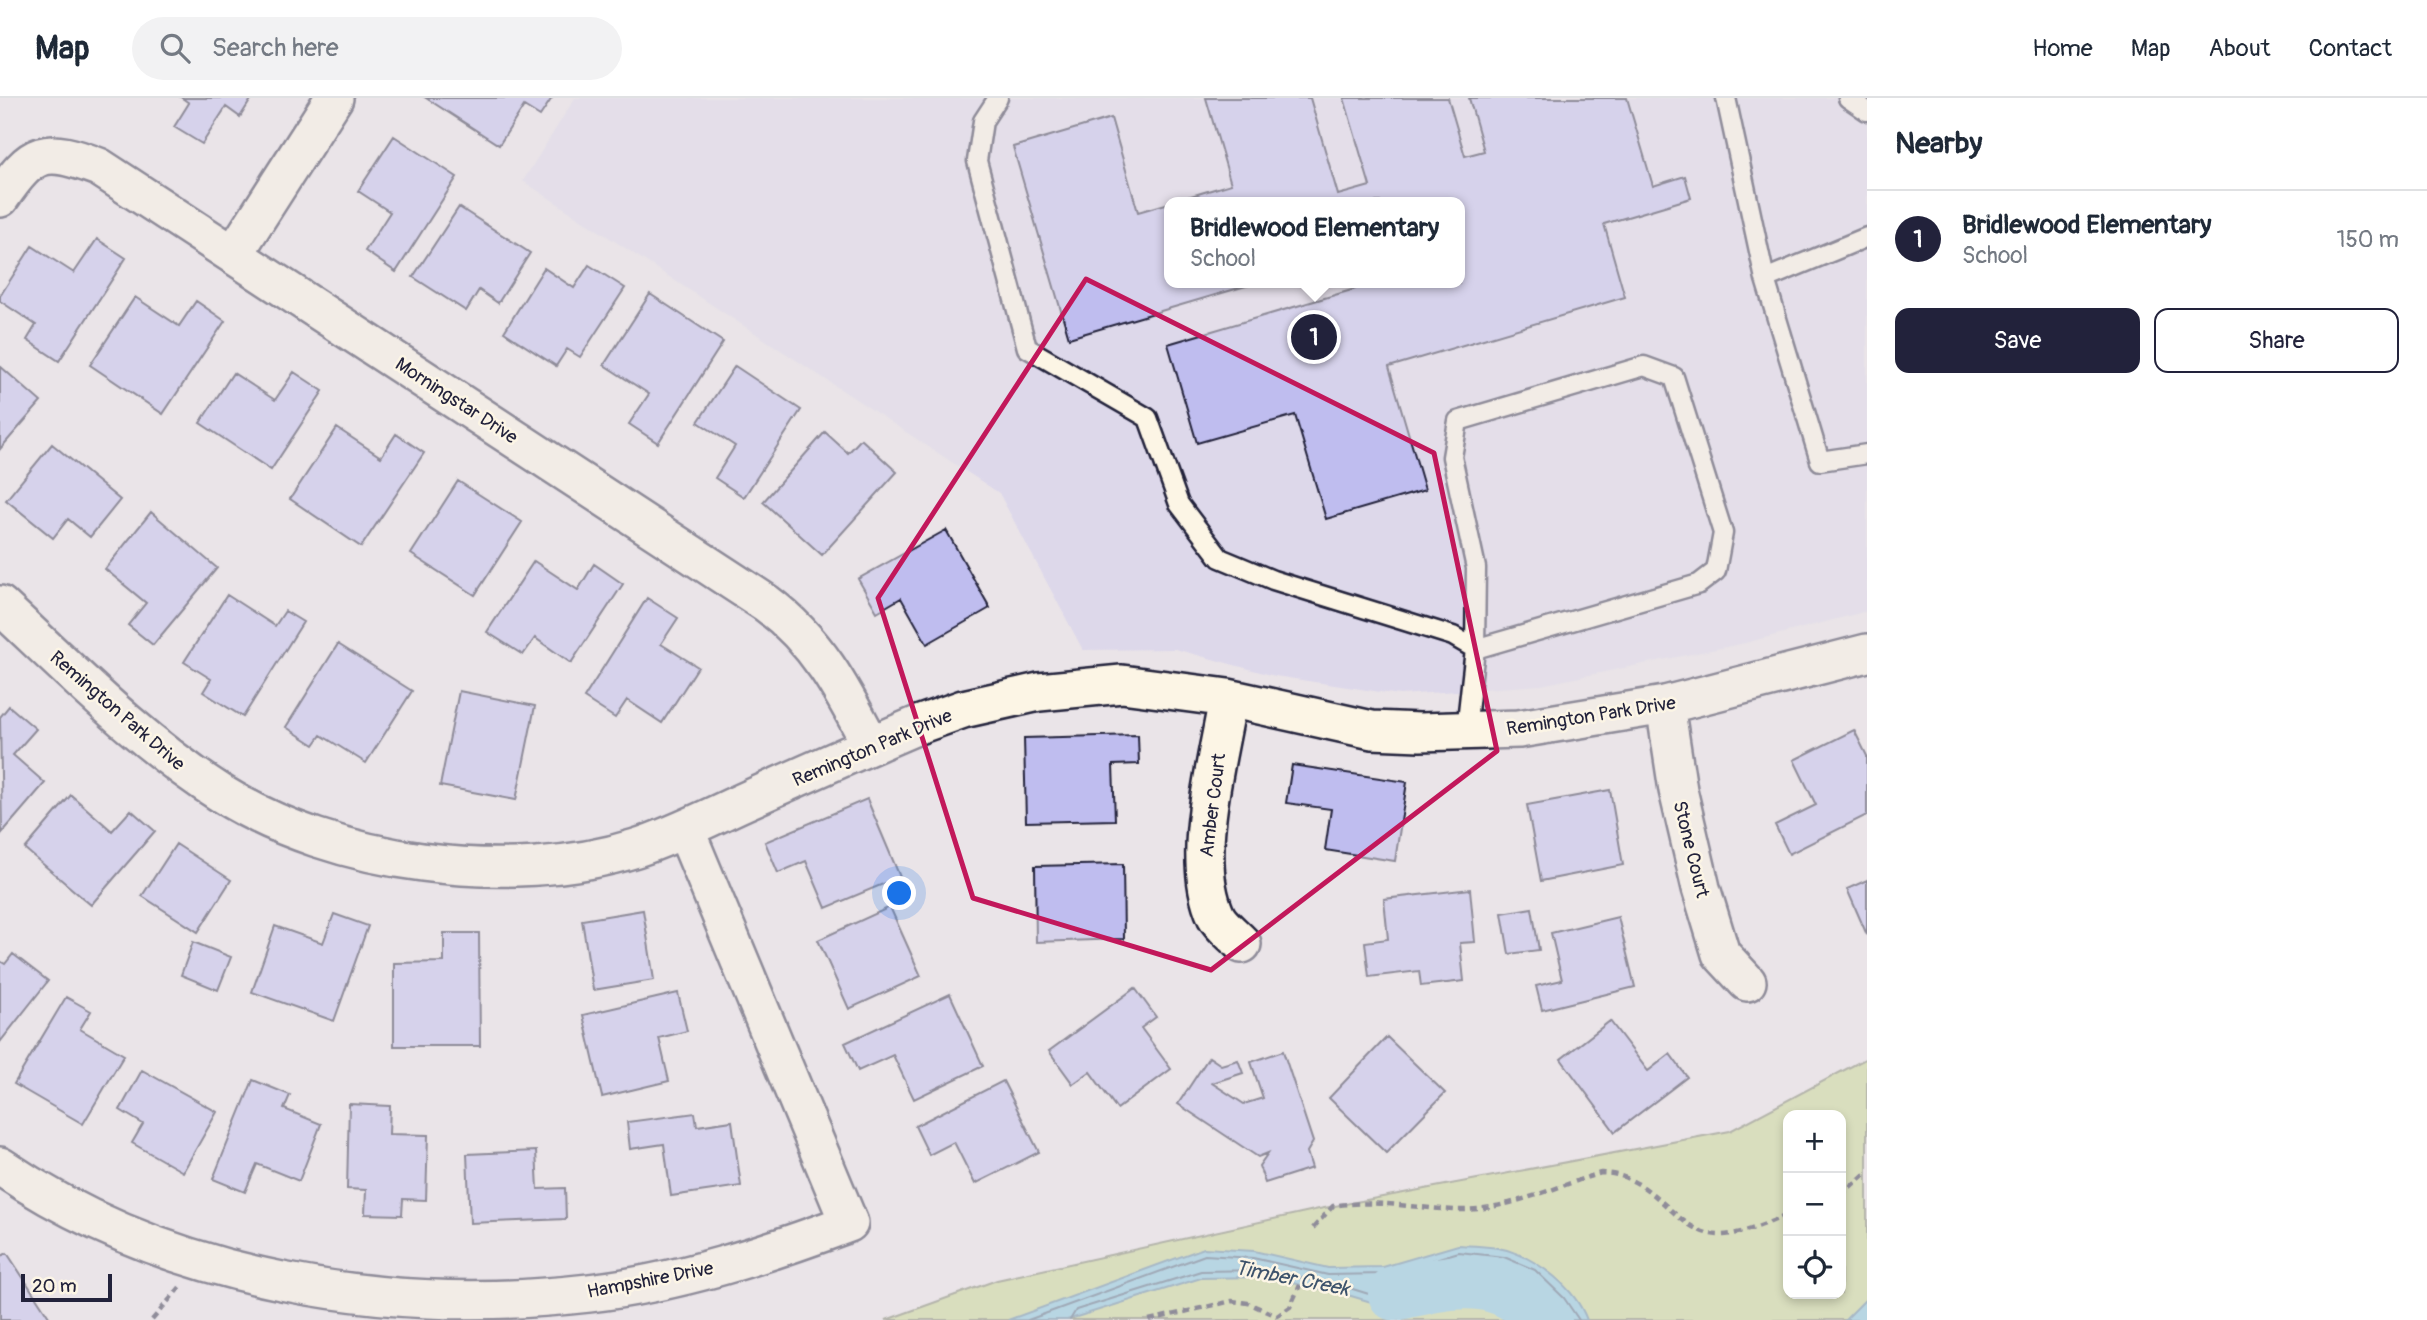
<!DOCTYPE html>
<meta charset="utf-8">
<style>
body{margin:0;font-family:Pangolin,sans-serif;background:#f2f2f3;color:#1f2937}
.controls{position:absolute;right:21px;bottom:21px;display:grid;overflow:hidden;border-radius:14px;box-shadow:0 4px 10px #0003}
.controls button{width:63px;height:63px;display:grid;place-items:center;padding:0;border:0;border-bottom:2px solid #e0e1e3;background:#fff;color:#1f2937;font:35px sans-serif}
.scale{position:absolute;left:21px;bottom:18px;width:91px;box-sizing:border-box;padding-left:7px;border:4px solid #22223b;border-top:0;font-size:19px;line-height:24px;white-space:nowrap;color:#22223b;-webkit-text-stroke:5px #fcf5e5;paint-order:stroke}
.you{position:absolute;left:900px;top:796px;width:24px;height:24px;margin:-18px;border:5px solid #fff;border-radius:50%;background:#1a73e8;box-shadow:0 0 0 10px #1a73e833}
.badge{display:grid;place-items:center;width:46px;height:46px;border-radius:50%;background:#22223b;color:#fff;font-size:23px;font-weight:700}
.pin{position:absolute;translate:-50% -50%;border:4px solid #fff;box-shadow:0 2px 7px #0006}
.popup{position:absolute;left:1164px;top:99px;width:301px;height:91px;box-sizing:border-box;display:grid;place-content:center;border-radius:14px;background:#fff;filter:drop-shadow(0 2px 5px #0005);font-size:23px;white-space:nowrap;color:#747a83}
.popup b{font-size:26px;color:#1f2937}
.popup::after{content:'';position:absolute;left:50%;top:100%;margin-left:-14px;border:14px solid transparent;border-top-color:#fff}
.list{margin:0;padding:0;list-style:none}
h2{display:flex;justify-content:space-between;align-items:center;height:91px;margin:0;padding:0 28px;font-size:30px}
h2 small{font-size:23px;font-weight:400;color:#747a83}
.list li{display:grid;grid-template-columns:46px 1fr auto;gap:21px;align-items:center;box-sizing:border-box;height:98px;padding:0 28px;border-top:2px solid #e0e1e3}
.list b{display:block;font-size:26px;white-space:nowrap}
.list p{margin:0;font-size:23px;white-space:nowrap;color:#747a83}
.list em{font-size:23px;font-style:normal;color:#747a83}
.actions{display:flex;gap:14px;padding:21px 28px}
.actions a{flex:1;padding:16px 0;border:2px solid #22223b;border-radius:14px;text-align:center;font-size:24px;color:#22223b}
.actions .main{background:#22223b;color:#fff}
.icon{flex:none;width:38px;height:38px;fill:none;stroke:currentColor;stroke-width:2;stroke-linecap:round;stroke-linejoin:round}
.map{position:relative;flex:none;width:1867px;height:1222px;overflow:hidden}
header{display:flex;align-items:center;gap:42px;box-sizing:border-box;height:98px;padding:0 35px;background:#fff;border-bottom:2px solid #e0e1e3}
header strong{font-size:33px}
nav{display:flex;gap:38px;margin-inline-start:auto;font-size:24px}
.search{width:490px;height:63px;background:#f2f2f3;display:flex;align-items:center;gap:18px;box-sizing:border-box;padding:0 24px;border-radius:38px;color:#747a83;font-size:26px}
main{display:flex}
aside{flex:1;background:#fff}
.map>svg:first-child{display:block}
.built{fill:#ddd8ea;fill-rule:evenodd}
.green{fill:#c6d78c;stroke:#747c64;stroke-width:2;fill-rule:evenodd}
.water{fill:#7dc5de;stroke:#59849d;stroke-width:2}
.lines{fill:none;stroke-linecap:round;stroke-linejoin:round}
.shore{stroke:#46637c;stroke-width:2}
.river{stroke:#7dc5de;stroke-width:54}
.building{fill:#bfbdef;stroke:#22223b;stroke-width:2}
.service-casing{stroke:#22223b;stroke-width:23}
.minor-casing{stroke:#22223b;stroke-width:42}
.path{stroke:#22223b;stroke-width:4.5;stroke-dasharray:7 5;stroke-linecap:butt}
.service{stroke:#fcf5e5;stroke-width:18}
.minor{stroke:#fcf5e5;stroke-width:37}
.marked{fill:none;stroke:#c2185b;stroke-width:5;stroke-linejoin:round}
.labels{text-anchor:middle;stroke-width:5;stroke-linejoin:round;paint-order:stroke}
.street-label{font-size:19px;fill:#22223b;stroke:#fcf5e5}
.water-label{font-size:21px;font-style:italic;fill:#3d536c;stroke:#fcf5e5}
</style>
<header>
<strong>Map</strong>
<div class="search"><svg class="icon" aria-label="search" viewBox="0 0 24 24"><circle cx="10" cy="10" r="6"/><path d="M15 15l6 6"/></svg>Search here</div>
<nav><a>Home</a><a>Map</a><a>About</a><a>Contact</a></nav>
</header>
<main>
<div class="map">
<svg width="1867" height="1222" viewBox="0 0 1867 1222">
<rect width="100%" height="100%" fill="#eae4e8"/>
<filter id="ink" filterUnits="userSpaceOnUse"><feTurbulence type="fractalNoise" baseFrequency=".0143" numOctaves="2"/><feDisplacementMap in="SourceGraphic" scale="14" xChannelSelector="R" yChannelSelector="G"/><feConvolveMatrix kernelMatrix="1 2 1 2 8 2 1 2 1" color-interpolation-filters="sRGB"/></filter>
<g filter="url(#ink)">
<!-- built -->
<path class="built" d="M 575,0 L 1867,0 L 1867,513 L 1745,545 L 1541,587 L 1400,597 L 1275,578 L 1175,551 L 1083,552 L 999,395 L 523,83 ZM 1169,104 L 1459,104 L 1459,185 L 1169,185 Z"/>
<!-- green -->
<path class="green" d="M 1867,960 L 1867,1222 L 886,1222 L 997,1182 L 1319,1111 L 1730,1033 ZM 1788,1017 L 1841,1017 L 1841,1196 L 1788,1196 Z"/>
<!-- water -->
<path class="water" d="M 1458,1147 C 1473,1148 1492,1148 1507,1152 C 1539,1162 1575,1190 1587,1222 L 1553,1222 L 1537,1202 L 1516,1191 L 1476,1182 L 1388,1209 L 1341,1195 L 1262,1179 L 1201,1180 L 1067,1222 L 1008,1222 L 1204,1150 L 1254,1153 L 1328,1170 L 1383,1169 Z
M 1867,1200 L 1867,1222 L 1845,1222 Z"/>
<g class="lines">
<!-- shore -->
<path class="shore" d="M 1459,1163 L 1464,1165 L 1463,1169 C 1445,1176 1395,1199 1380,1189 L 1383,1185 Z
M 1028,1222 L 1205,1157 L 1253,1160 L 1328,1177 L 1384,1176 L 1459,1154 L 1504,1159 L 1535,1172 L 1564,1200 L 1579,1222
M 1070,1222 L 1076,1212 L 1201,1173 L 1263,1172 L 1343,1188 L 1388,1202 L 1476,1175 L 1518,1184 L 1540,1196 L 1558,1215 L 1559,1222"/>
<!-- river -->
<path class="river" d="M 1395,1196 C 1454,1182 1499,1171 1545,1222"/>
</g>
<!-- building -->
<path class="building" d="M 182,0 L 252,0 L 240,19 L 226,9 L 202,46 L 174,29 L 189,5 Z
M 426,0 L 552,0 L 540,18 L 524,8 L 499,47 Z
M 1206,0 L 1310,0 L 1338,97 L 1370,88 L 1344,0 L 1448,0 L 1465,58 L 1484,53 L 1469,0 L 1627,0 L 1653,88 L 1685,78 L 1691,100 L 1604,126 L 1625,199 L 1389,269 L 1425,392 L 1326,421 L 1295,317 L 1197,345 L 1168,246 L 1355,191 L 1353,185 L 1459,185 L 1459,104 L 1171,104 L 1231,86 Z
M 1111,20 L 1138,114 L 1169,105 L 1169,185 L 1256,185 L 1069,240 L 1013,49 Z
M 394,38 L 457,79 L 396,174 L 365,153 L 390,114 L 358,93 Z
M 459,109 L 530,155 L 498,205 L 479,192 L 466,213 L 413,179 Z
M 97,141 L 126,160 L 59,263 L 27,242 L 36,227 L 0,203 L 0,198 L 32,148 L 74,175 Z
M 589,167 L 625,190 L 580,259 L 567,251 L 556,268 L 504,234 L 544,170 L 574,190 Z
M 650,196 L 723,244 L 658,345 L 629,326 L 649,296 L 604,267 Z
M 135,199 L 179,228 L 196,203 L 225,223 L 163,316 L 90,267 Z
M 0,268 L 41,304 L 0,351 Z
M 735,268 L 801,312 L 744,399 L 715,380 L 735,348 L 698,324 Z
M 294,274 L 323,293 L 271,372 L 200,325 L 233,275 L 275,302 Z
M 337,330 L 381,359 L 396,336 L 424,355 L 361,449 L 290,401 Z
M 825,334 L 848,355 L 861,341 L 897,374 L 822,457 L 763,404 Z
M 52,346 L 120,402 L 90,439 L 68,421 L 53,440 L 6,402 Z
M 458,383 L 522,424 L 475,497 L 411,456 Z
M 151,414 L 217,470 L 153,547 L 128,527 L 146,505 L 105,471 Z
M 946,432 L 990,510 L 927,546 L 901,500 L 877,514 L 858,481 Z
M 534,463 L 578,492 L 594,466 L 623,486 L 571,565 L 535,540 L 523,557 L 487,534 Z
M 227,497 L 275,528 L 285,513 L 303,524 L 243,619 L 203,594 L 211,581 L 184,564 Z
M 647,500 L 678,520 L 661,546 L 698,569 L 662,625 L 627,602 L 615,620 L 584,600 Z
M 338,546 L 412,593 L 366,665 L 321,637 L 314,647 L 286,629 Z
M 459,593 L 535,608 L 516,702 L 440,688 Z
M 9,608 L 36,631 L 13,657 L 45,685 L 2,735 L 0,619 Z
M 1854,632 L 1867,658 L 1867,717 L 1789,756 L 1775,727 L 1816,707 L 1794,662 Z
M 1138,637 L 1139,666 L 1113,667 L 1115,722 L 1026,724 L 1024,640 Z
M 1292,667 L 1407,684 L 1395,763 L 1325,752 L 1331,711 L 1286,705 Z
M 1610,692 L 1623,767 L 1541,783 L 1527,707 Z
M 71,697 L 112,733 L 131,712 L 155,733 L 91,807 L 25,751 Z
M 867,701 L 900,779 L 826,810 L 806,763 L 778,775 L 765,744 Z
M 176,746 L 231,782 L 198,834 L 142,798 Z
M 1123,766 L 1124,841 L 1036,844 L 1035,768 Z
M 1867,782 L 1867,837 L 1847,791 Z
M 1470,791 L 1475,844 L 1460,845 L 1464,883 L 1421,888 L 1419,873 L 1369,879 L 1365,844 L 1388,841 L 1384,801 Z
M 890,809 L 921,878 L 849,911 L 818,842 Z
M 1532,810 L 1539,852 L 1509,856 L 1502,815 Z
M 643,812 L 654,882 L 593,892 L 582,822 Z
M 334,816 L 368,828 L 334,923 L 252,894 L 275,828 L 323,845 Z
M 1618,819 L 1635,889 L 1542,912 L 1536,888 L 1562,882 L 1551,835 Z
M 444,835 L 479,835 L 480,948 L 394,948 L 394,865 L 444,864 Z
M 193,844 L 231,859 L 218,892 L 181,877 Z
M 13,856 L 48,883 L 0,944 L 0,863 L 5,866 Z
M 1135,890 L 1156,919 L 1141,930 L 1171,971 L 1117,1011 L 1090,974 L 1073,986 L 1049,953 Z
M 678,895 L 687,933 L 659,940 L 669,983 L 602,999 L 583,917 Z
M 950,896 L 983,968 L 914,1001 L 893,957 L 858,973 L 845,945 Z
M 66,899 L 91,913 L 80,931 L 124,957 L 83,1026 L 14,986 Z
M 1610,923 L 1648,973 L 1670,956 L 1687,979 L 1615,1034 L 1561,961 Z
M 1387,939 L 1445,995 L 1386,1055 L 1329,1000 Z
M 1283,953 L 1313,1044 L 1307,1054 L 1312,1070 L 1265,1085 L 1259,1068 L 1268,1055 L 1258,1059 L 1178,1006 L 1209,959 L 1221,967 L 1238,962 L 1243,975 L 1212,985 L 1244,1006 L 1263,1000 L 1251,964 Z
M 142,972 L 217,1014 L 183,1074 L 132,1045 L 143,1026 L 120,1012 Z
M 253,982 L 290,997 L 284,1011 L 321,1026 L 299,1083 L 257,1066 L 245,1094 L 213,1081 Z
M 1003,983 L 1039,1054 L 975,1086 L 954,1044 L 929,1057 L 915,1028 Z
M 349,1006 L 390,1008 L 389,1036 L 428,1037 L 426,1102 L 403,1101 L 402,1117 L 365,1116 L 366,1092 L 347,1091 Z
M 695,1015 L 697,1028 L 732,1023 L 741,1088 L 671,1098 L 664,1046 L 630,1051 L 627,1024 Z
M 536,1053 L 538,1091 L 565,1090 L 566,1121 L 470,1125 L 467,1056 Z
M 7,1155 L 51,1222 L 0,1222 L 0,1159 Z"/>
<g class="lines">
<!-- service casing -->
<g class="service-casing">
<path id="service" d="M 998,0 L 983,23 L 977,63 L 1027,250 L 1148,320 L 1179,406 L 1220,460 L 1273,482 L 1453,538 L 1475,551 L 1466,632
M 1726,0 L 1765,181 L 1867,139
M 1848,0 L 1867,13
M 1765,181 L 1820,363 L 1867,356
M 1644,268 L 1674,279 L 1723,435 L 1716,473 L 1699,486 L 1475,551 L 1476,470 L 1452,359 L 1458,323 Z"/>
</g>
<!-- minor casing -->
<g class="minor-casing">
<path id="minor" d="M 0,100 C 33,52 44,48 99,69 L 766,505 C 818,544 842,591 871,647
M 234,156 L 334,0
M 0,507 C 71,573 140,644 222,696 C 334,766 510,790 636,750 C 673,738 708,720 743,704 C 801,678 859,652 918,627 L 963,611 L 1039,594 L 1122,586 L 1228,600 L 1372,632 L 1420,634 L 1519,631 L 1665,607 L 1867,555
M 1228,600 C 1218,662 1189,760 1216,818 C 1221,828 1234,837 1242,846
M 1665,607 L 1678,692 L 1701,790 L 1721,856 L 1747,884
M 0,1068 C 169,1183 389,1218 589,1195 C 678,1185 766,1156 849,1125 L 685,731"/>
</g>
<!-- path -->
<path class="path" d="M 1841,1097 L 1867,1074
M 1313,1130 L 1333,1108 C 1375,1101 1414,1110 1456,1112 C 1506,1113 1554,1089 1601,1075 C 1657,1076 1675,1137 1720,1137 C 1743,1137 1766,1125 1788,1117
M 152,1222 L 181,1188
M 1149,1222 L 1232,1203 L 1248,1205 L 1277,1218 L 1290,1209 L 1300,1187"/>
<!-- service -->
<use href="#service" class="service"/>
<!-- minor -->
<use href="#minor" class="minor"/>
</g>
</g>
<!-- marked area -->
<path d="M0 0H1867V1222H0ZM 1086,181 L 1434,355 L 1497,653 L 1211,872 L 973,800 L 878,500 Z" fill="#eae4e8" fill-opacity=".55" fill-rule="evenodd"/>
<path class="marked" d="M 1086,181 L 1434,355 L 1497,653 L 1211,872 L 973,800 L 878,500 Z"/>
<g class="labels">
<!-- street labels -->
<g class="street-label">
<text transform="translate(457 302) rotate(33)" y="7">Morningstar Drive</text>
<text transform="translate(118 612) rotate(41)" y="7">Remington Park Drive</text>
<text transform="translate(1591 617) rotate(-9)" y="7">Remington Park Drive</text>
<text transform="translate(872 649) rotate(-23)" y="7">Remington Park Drive</text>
<text transform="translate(1212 707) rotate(-83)" y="7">Amber Court</text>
<text transform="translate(1692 751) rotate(76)" y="7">Stone Court</text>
<text transform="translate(650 1181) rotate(-11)" y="7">Hampshire Drive</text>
</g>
<!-- water labels -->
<g class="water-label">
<text transform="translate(1292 1180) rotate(11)" y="7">Timber Creek</text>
</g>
</g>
</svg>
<div class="controls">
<button>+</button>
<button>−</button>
<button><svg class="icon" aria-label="locate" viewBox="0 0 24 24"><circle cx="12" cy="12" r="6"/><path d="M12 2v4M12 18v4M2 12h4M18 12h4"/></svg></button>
</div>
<div class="scale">20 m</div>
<div class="you"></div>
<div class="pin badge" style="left:1314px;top:239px">1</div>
<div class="popup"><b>Bridlewood Elementary</b>School</div>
</div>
<aside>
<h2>Nearby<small></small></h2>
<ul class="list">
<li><span class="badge">1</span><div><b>Bridlewood Elementary</b><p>School</p></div><em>150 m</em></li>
</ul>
<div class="actions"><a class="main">Save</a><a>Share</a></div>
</aside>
</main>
